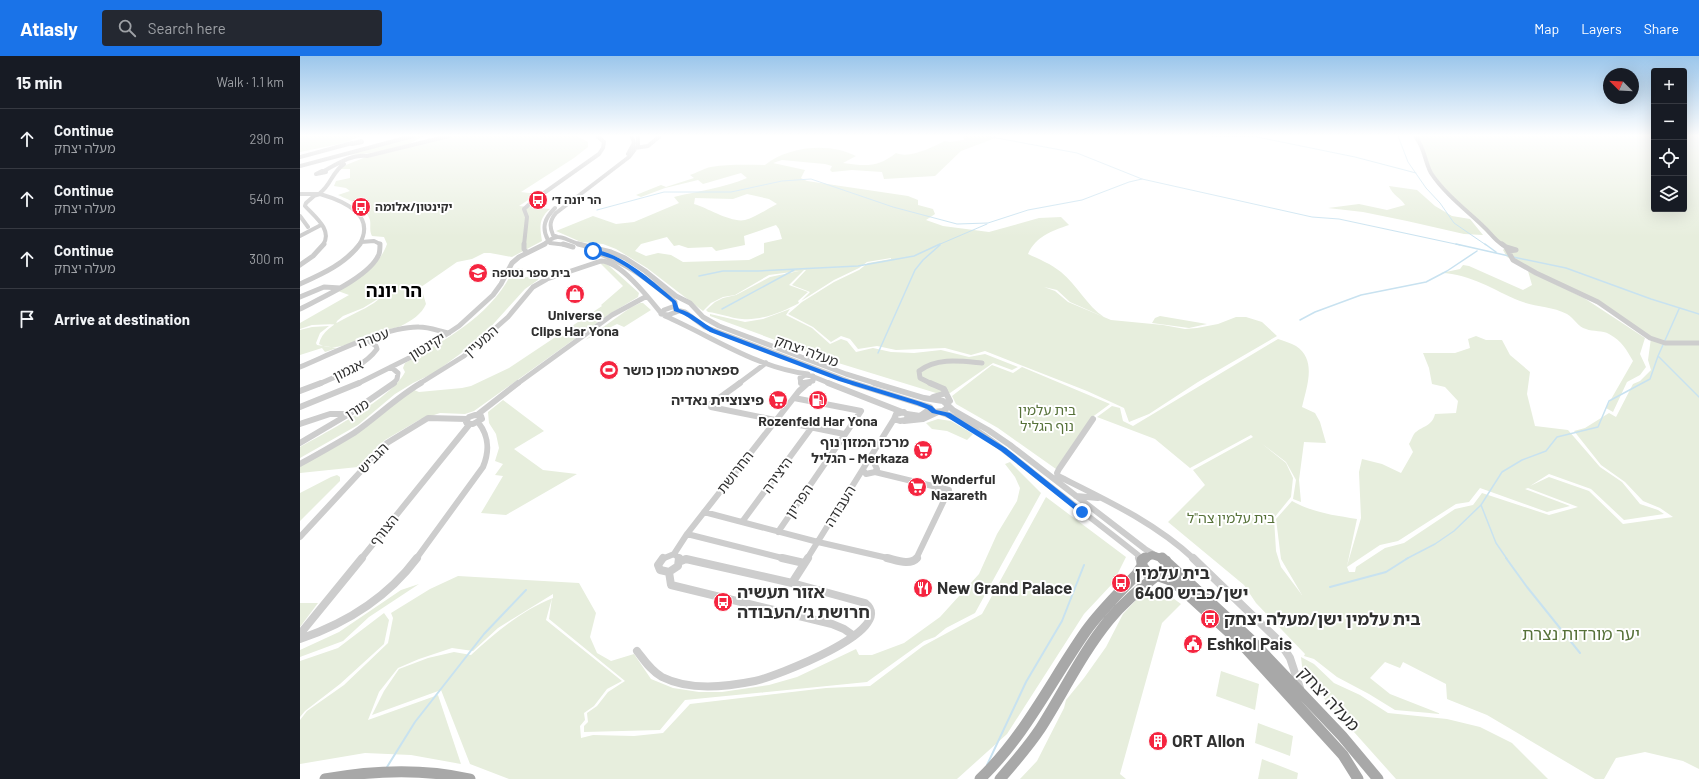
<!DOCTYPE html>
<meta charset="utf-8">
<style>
body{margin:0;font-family:Barlow,"Noto Sans Hebrew",sans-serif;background:#242831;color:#f1f3f6}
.controls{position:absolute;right:12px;top:12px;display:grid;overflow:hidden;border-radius:4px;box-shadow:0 4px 16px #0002}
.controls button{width:36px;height:36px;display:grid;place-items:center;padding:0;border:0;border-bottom:1px solid #363941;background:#171b24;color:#f1f3f6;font:20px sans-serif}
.compass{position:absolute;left:1303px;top:12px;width:36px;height:36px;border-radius:50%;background:#171b24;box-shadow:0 4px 16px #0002;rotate:294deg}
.stop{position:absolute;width:12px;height:12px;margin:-9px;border:3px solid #1a73e8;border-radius:50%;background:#fff}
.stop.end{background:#1a73e8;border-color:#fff;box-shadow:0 1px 4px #0008}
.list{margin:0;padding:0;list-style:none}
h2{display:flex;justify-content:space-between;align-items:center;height:52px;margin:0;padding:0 16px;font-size:17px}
h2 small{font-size:13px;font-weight:400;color:#9ea1a6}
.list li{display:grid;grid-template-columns:26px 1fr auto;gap:12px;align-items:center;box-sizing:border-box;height:60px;padding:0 16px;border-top:1px solid #363941}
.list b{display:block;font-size:15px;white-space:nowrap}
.list p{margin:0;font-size:13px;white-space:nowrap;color:#9ea1a6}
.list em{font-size:13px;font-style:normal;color:#9ea1a6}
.icon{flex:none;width:22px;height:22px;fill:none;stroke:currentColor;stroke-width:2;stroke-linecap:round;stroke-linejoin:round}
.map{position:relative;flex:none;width:1399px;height:723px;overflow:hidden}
header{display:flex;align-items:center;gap:24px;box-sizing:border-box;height:56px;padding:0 20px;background:#1a73e8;color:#fff}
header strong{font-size:19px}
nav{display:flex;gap:22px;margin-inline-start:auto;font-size:14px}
.search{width:280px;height:36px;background:#242831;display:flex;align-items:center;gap:10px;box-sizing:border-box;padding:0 14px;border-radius:4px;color:#9ea1a6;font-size:15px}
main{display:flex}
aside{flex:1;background:#171b24}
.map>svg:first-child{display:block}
.green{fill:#e7eedd;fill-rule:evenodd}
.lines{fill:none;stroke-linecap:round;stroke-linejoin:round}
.stream-far2{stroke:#c8e2f0;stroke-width:1}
.stream-far1{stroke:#c8e2f0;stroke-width:1.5}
.stream{stroke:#c8e2f0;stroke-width:2}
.minor-far3{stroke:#cdcdcd;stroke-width:4}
.minor-far2{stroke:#cdcdcd;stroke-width:5}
.minor-far1{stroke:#cdcdcd;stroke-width:6}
.minor{stroke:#cdcdcd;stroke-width:8}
.major-far1{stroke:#a8a8a8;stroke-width:8}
.major{stroke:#a8a8a8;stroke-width:11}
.route{fill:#1a73e8}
.labels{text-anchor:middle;stroke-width:4;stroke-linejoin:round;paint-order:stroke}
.far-poi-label{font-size:12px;font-weight:bold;fill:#303030;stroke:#fff;text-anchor:start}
.poi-label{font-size:14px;font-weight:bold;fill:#303030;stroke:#fff}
.street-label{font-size:14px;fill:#303030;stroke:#fff}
.park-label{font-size:14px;fill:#567139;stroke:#fff}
.near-poi-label{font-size:17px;font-weight:bold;fill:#303030;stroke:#fff;text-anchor:start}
.near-park-label{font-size:17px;fill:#567139;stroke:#fff}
.near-street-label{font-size:17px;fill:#303030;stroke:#fff}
.district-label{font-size:18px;font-weight:bold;fill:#000;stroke:#fff}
</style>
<header>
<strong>Atlasly</strong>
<div class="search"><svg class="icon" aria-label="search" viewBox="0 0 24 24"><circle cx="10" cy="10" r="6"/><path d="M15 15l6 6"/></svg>Search here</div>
<nav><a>Map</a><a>Layers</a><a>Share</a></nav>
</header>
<main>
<aside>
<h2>15 min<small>Walk · 1.1 km</small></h2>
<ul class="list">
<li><svg class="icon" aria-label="ahead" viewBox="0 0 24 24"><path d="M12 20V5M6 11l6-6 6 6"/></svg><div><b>Continue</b><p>מעלה יצחק</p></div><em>290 m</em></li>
<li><svg class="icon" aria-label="ahead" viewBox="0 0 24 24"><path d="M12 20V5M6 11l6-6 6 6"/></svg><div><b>Continue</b><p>מעלה יצחק</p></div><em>540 m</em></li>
<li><svg class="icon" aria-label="ahead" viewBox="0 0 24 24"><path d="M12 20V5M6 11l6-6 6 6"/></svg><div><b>Continue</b><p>מעלה יצחק</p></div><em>300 m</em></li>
<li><svg class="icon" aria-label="arrive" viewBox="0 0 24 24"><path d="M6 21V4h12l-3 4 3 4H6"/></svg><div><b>Arrive at destination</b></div></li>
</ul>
</aside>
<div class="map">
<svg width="1399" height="723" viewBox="0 0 1399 723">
<rect width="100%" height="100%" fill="#fff"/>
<!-- green -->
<path class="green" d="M 0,80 L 61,80 L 44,87 L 0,96 Z
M 117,80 L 124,80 C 119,82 113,86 108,89 C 100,92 55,101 48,98 Z
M 153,80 L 277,80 L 288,86 L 288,91 L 274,102 L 221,136 L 237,138 L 219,150 L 250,153 C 238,163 240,172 242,185 L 212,201 L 190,197 L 184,197 L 172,203 L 157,206 L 121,231 L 126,248 C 122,258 111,265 101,270 C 94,273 85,273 78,276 C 62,282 36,298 19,288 C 24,264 65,258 81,241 L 63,252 L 43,260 L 37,265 L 36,268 L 12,269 L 0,273 L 0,267 L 49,239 L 38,235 C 58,222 79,211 87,188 L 84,181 L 72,180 C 69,175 71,169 70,164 C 65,149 51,145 38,139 L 50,135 L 46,132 L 34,130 L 36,125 L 50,122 L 50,113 L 40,113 L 41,111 L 66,101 L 97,94 Z
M 663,80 L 698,81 L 661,95 L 635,120 L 584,123 L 582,116 L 552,114 L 532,116 L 530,114 L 532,110 L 525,108 L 482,104 L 473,107 L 505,114 L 501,122 L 507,125 L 608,140 L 618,144 L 618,149 L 633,153 L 635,158 L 626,164 L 643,170 L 689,176 L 739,162 L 761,161 L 769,169 C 752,175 736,180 728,198 C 739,203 751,208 761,216 C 777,229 787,250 804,261 L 770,246 L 757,234 L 744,231 L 755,235 L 768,246 L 811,264 L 863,269 L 885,273 L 897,272 L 918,268 L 936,261 L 946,261 L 962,266 L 977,280 L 898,326 L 849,358 L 829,366 L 824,352 L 787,335 L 685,295 L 671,299 L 645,292 L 596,294 L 577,290 L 558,293 L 550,283 L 541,280 L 531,286 L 513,271 L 488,258 L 502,246 L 534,226 L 559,214 L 568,207 L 591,203 L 591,202 L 567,206 L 559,212 L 534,224 L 501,245 L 510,236 L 492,229 L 506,214 L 504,214 L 489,229 L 508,236 L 498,245 L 499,247 C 483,256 460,265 442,263 C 430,262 419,257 408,256 L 406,254 L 415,246 L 423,242 L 436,239 L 470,221 L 499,215 L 469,219 L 435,239 L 423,241 L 411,247 L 403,255 L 347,212 L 316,193 L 303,188 L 281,186 L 256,175 L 293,160 L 316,168 L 334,166 L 379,147 L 374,141 C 398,135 424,132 447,122 L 441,117 L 403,128 L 398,124 L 365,132 L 341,141 L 336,139 L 361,129 L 366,131 L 394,122 L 390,119 C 397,117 404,112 411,111 C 429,108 447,109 465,109 C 488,90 530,86 556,100 L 543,107 C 566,110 577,112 596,97 C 610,103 632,91 645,85 L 650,86 L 664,84 ZM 447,138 L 469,143 L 477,148 C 467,153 456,161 445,164 C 431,167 408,152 394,148 L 395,142 L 433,143 ZM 476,169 L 479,173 L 482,183 L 464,187 L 464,197 L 449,204 L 383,206 L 371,199 L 358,197 L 346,200 L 335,195 L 341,188 L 367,181 L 374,190 L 379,189 L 388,192 L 412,191 L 416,195 L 445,189 L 444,180 Z
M 1114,80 L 1354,80 L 1354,153 L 1384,153 L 1384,80 L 1399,80 L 1399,713 L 1383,705 L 1345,696 L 1316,702 L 1304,723 L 1295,723 L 1187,659 L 1147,643 L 1146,628 L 1103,606 L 1100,612 L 1085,606 L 1070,622 L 1090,638 L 1141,658 L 1095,654 L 1069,638 L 1037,621 L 1014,603 L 1004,600 L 1005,598 L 956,547 L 944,529 L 868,466 L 905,429 L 893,414 L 953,381 L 951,379 L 890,412 L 855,383 L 797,361 L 812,350 L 820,352 L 823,365 L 833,370 L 978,283 C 984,285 991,287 996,290 C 1017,304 1007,330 1002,351 L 1015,357 L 1020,366 L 1026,387 L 1004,386 L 999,424 L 1001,446 L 993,443 L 996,424 L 986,406 L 961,387 L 986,407 L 993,422 L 991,441 L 974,462 L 976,495 L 981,511 L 1002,539 L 981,503 L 976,463 L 992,445 C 1014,457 1033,459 1057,463 L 1047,510 L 1061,462 L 1059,416 L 1062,403 L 1082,408 L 1101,417 L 1113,396 L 1109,388 C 1111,385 1112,381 1114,378 C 1121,370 1132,371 1135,358 L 1156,357 L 1158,345 L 1145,331 L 1132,328 L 1129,312 L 1123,297 L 1155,297 L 1170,292 L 1168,283 L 1176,280 L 1186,284 L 1202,284 L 1210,299 L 1230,316 L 1227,338 L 1235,370 L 1268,374 L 1300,411 L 1322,426 L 1340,448 L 1358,454 L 1364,458 L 1324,464 L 1291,433 L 1249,418 L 1230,430 L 1249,421 L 1289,435 L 1323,468 L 1373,461 L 1360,452 L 1343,445 L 1325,426 L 1301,409 L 1274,375 L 1285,372 L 1309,357 L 1316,361 L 1333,328 L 1340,325 L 1351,314 L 1348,304 L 1351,282 L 1318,259 L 1207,201 L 1203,194 L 1205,192 L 1204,187 L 1188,178 L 1155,146 L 1126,109 L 1120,90 ZM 1180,432 L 1247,456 L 1270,450 L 1225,433 L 1228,432 L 1278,451 L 1249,459 L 1182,437 L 1173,449 L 1155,453 L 1104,487 L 1085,492 L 1056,511 L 1055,516 L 1049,516 L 1047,511 L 1080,489 L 1098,485 L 1156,448 L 1169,446 Z
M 1089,130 L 1117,134 L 1135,150 L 1152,160 L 1170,163 L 1183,179 L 1164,178 L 1107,165 L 1063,156 L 1028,152 L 1059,148 L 1087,154 L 1105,149 C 1100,141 1093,140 1089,130 Z
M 300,207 L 307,208 L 339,237 L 338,241 L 308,259 L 174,355 L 165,358 L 140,357 L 119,364 L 85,384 L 58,411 L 0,417 L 0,411 L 114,334 L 119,336 L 162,332 L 171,330 L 209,312 L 302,250 L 301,249 L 323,230 Z
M 1163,209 L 1169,210 L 1223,234 L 1232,229 L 1228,215 L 1284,242 L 1345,282 L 1340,298 L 1346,311 L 1340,319 L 1327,326 L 1313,356 L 1306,352 L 1333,305 C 1326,293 1322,285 1309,278 C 1303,274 1293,276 1286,273 C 1278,271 1274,262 1267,258 C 1252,250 1235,251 1220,245 C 1193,234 1171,218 1141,217 L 1160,213 Z
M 214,212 L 223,212 L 220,221 L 239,221 L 238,224 L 225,233 L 187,275 L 160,298 L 134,317 L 113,327 L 95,338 L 58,369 L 0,402 L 0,391 C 27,376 92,342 105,316 L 103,312 L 105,307 C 147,283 194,258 214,212 Z
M 340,247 L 343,247 L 351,254 L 324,271 L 317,268 L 285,284 L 330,252 Z
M 490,253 L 486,259 L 512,272 L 530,288 L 541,283 L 547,285 L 556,296 L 573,292 L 591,296 L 614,297 L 641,294 L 669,301 L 685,298 L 718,311 L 712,314 L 693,307 L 650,337 L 636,337 L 535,306 L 410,260 L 410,258 L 445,266 L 463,263 Z
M 860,260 L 907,268 L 889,272 L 852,267 L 855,262 Z
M 29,270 L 20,277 L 16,287 L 17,289 L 37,292 L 25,296 L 22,292 L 0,299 L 0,274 L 12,271 Z
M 692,309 L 713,317 L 722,311 L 810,348 L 791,362 L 756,413 L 698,372 L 656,348 L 652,340 Z
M 203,344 L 244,375 L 214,393 L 243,414 L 277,418 L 206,459 L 181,457 L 203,420 L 195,419 L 203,408 L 195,405 L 199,392 L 196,378 L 189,367 L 188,356 Z
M 638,363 L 651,365 L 673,378 L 667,384 L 647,375 L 632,373 L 626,367 Z
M 710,406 L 741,437 L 675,557 L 646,572 L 635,581 L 624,585 L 567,626 L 385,644 L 360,674 L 284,676 L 284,670 L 288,666 L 287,657 L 297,650 L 308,636 L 325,625 L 249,563 L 252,542 L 246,564 L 322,625 L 307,633 L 294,650 L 284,657 L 285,664 L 280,670 L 281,682 L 293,679 L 334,680 L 363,677 L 390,648 L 526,632 L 570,630 L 623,590 L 682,558 L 746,441 L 826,501 L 813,527 L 784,558 L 707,678 L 657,723 L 209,723 L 170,708 L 141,634 L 72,659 L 84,635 L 99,613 L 128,602 L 154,596 L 171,599 C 195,577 222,554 253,542 L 253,538 L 198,572 L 173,595 L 152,592 L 119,603 L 98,612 L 79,636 L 68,664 L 138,639 L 161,708 L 111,699 L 65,697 L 0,708 L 0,664 L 7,655 L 44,629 L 88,587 L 93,562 L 91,557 L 130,533 L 158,520 L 279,527 L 296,557 L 290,581 L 297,597 L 311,605 L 334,598 L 351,623 L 373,632 L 399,636 L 422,636 L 469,629 L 497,621 L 556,593 L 559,599 L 572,599 L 604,587 L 640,561 L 679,518 L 697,478 L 717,445 L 720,432 L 715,421 L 705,408 Z
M 37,419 L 40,421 L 40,425 L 0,465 L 0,437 L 31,421 Z
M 119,528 L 69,561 L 43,585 L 0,601 L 0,594 L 39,576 L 101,534 Z
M 850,538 L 870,540 L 881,548 L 862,567 L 820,718 L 826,723 L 720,723 L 737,705 L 764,652 L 766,644 L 784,622 L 806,591 L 823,558 L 839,541 Z
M 0,547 L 18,547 L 0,571 Z
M 84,557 L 89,564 L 84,588 L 40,628 L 5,655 L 0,661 L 0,605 L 38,592 Z
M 1001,601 L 1014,608 L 1034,627 L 1060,639 L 1088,657 L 1147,663 L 1180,671 L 1212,687 L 1248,723 L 1096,723 L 1003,619 Z
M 921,615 L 959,628 L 955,654 L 916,640 Z
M 958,667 L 993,680 L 990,700 L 955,687 Z
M 962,703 L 998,717 L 997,723 L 958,723 Z"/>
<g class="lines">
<!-- stream-far2 -->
<path class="stream-far2" d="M 686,80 L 777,97 L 842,123 L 1012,161 L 1039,163 L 1160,189
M 912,80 L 957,81 L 1055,101 L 1116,117
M 1098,80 L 1108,106 L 1126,132 L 1140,147 L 1154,167 L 1186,189
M 297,154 L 364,136 L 431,136 L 482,125 L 511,123 L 593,151 L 657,168 L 688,167 L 728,154 L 782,144 L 829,126 L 842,123
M 638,189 L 687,168"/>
<!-- stream-far1 -->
<path class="stream-far1" d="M 1156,188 L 1209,200
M 1185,188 L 1196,196
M 1213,201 L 1266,212 L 1351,243 L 1399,258
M 399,220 L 423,215 L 458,215 L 558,210 L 614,200 L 640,188
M 422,253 L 494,214
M 1000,264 L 1015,256 L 1061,239 L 1126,226 L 1147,215 L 1177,195
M 578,297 L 615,214 L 623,204 L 640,189
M 1358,300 L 1399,341
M 1181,449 L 1196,487 L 1207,503
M 1106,503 L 1135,488 L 1154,475 L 1181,449 L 1202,416 L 1222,404 L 1246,395 L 1257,381 L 1298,371 L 1309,345 L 1350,323 L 1358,300 L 1379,253"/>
<!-- stream -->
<path class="stream" d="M 1206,502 L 1227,531 L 1280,597
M 1030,531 L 1086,516 L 1108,502
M 687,709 L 726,626 L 762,565 L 784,509
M 87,711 L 115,666 L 184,578 L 226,534"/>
<!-- minor-far3 -->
<path class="minor-far3" d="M 1115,80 C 1125,92 1124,104 1131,117 C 1144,137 1166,154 1183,170 C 1191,177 1194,184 1203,189
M 61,85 L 62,86 L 52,88 Z
M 334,92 L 348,90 L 360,80
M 328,98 L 334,87 L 332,80
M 0,101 L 52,87
M 0,110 L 113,80
M 22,115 L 26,116 L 16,118 Z
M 24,115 C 37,108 52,98 67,100 L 149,80
M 20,137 C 31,129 32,116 44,108
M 0,138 L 16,138
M 16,138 L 20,138 L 13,140 Z
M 20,138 C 44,145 77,159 59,189
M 14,140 L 6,147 L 5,150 C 15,161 33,174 23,189
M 0,160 L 8,171
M 0,180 L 21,169
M 258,181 L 253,179 C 249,170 250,164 256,157 L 329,101 L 338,89 L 338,80
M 248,184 C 241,171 245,162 255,152
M 248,185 L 250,187 L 267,189
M 61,186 L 74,185 L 80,188 L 80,189
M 224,189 L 227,161 L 224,153 L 234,144 L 299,98 L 303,92 L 304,86 L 297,80
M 243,189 C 261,173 263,185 283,189"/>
<!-- minor-far2 -->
<path class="minor-far2" d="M 224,188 L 224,193 L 227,197
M 263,188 L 273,191
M 278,188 L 311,196 L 325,202 L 345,215 L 376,240 L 390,247 L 403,261 L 419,270 L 546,318 L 578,328
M 1202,188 L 1206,191 L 1213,204 L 1236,217 L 1298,246 L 1350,282 L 1365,287 L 1399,287
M 1206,191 L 1216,194 L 1209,195
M 295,196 C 326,206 350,225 375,246 L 376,254 L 385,256 L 405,271 L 556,328
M 0,209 L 13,200 L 24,188
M 0,228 C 22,218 45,208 60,188
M 0,241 L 24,231 L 40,232
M 375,250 L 364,254 L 361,258 L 368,259 L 379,255
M 0,253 C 21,242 71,220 79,198 C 80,195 80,191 80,188
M 365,260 C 411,280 457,312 508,318
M 0,311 C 31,298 87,270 119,271 C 129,271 139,275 149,277
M 91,311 L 98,317 L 97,323 L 93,328
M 505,319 L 513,320 L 513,325 L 501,327 L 500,322 Z
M 514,321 L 531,328
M 19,328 C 39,319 64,311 77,293 L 76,290 L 67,284
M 57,328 L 117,298 L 159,270 L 193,239 L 201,228 L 212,207 L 219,201 L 245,188
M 119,328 L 164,300 L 208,261 L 233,231 L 247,223 L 301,205 C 320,205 349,242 361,257
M 217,328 L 312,259 L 347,240
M 438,328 L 466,307
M 632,328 L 620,322 L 619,315 C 637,301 661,305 682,307"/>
<!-- minor-far1 -->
<path class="minor-far1" d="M 440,327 L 411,348 L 411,351 L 544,378
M 501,327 L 509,327
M 528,327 L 602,356
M 553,327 L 630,351 L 634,356 L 643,355 L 647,352 L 647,348
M 574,327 L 624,342 L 643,345 L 653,354 L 688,374 L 710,389 L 845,493 L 855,499
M 630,327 L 644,333 L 650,345
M 0,335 L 21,327
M 633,341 L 643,338 L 645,335
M 0,351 L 59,327
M 604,356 L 608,360 L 606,364 L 600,365 L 594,363 L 596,358 Z
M 640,356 C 668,364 708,397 732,416 C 767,444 803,471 838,499 L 839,503
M 607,358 L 620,360 L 630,353
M 175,359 L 181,360 L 182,363 L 173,368 L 167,368 L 166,366 L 169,361 Z
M 177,359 L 218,327
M 793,363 L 759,413 L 757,417 L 758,420 C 806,444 854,466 894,503
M 604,365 L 623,363 L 638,356
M 0,368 L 30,358 L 49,358
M 0,387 L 49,358 L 94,327
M 0,408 C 18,398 36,388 54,377 C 77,361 97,341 121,327
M 563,414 L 566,418 L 575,416 L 577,413 L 571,401
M 575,416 L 649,434 L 616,503
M 776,440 L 798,442
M 404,456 L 518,486 L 592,503
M 442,466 L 512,371
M 478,476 L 561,355 L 494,342
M 387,478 L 486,503
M 0,481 L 87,387 L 128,362 L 167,363
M 374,498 L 387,478 L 499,335 L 508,327
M 61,503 L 169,369
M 116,503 L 183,411 C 190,394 189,380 178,366
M 362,503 L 374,498 L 380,503
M 507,503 L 594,363"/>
<!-- minor -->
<path class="minor" d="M 363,502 L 358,509 L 360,514 L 369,516 L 378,510 L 379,502
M 482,502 L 504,507
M 587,502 C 596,504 610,510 617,502
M 839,502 L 841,507
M 893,502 L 979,585 L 990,602 L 1000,632
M 369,516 L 371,529 L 532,568 L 544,573 L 554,580
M 492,527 L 508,502
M 0,578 L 62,502
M 0,583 C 47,567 87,542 117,502
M 337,595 C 344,604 351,615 362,621 C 390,635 425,631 455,625 C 473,621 600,574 565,547 L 492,527 L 386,503 L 381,505"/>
<!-- major-far1 -->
<path class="major-far1" d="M 844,503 L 852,499 L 864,503"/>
<!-- major -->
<path class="major" d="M 845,502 L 842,504 L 842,510 L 848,518 L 859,520 L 867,515 L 866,505
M 862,502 L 949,582 L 1042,680 L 1078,723
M 859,520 L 873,525 L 941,587 L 1043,699 L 1058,723
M 25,723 C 74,714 121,712 170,723
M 680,723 C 725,680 751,625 786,575 C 801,554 820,536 837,518 L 842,510
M 700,723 C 714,707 728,691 740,673 C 763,637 782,597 809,564 C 823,547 839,534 856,520"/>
</g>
<!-- sky -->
<linearGradient id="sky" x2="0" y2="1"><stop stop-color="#9bc6eb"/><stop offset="0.44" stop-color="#fff"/><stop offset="1" stop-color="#fff" stop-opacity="0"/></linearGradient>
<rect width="1399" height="181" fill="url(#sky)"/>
<!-- route -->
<path class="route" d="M 291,194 C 318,193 356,228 376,245 L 379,253 C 392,256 402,267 414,273 L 543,322 L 621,346 L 632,350 L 636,354 L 650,357 L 706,392 L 786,456 L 782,459 L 780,458 L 701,395 L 645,360 L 632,357 L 627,353 L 617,349 L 539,325 L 410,276 C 398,269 388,259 374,255 L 372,246 L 328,212 L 313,203 L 291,196 Z"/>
<!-- icons -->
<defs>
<g id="bus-disc" transform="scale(1)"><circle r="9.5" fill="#f52540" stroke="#fff"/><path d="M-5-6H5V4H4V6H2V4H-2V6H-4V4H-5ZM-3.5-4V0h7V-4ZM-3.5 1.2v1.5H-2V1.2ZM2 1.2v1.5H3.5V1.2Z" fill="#fff"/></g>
<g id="school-disc" transform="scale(1)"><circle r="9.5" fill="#f52540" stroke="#fff"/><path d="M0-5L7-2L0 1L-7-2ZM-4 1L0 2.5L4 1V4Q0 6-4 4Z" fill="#fff"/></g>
<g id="shop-disc" transform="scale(1)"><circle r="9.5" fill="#f52540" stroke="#fff"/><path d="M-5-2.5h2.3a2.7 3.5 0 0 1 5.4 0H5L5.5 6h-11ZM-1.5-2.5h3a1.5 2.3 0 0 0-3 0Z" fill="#fff"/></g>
<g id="stadium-disc" transform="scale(1)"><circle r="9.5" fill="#f52540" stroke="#fff"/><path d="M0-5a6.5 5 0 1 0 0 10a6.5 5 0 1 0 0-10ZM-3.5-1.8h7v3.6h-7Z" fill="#fff"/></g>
<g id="supermarket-disc" transform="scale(1)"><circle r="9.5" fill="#f52540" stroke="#fff"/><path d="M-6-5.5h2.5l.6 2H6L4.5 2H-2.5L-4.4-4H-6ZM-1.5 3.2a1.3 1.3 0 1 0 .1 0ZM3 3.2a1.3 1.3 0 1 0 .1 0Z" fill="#fff"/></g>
<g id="fuel-disc" transform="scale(1)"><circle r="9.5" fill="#f52540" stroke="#fff"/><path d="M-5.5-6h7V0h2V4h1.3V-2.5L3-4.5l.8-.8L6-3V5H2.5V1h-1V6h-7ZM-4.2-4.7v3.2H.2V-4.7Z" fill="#fff"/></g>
<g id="restaurant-disc" transform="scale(1)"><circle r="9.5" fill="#f52540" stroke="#fff"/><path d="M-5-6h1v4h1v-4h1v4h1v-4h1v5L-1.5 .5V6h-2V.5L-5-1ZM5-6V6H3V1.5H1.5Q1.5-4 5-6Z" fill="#fff"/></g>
<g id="civic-disc" transform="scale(1)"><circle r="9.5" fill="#f52540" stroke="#fff"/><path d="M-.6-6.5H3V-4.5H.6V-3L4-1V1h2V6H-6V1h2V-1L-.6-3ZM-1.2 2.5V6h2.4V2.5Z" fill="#fff"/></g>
<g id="building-disc" transform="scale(1)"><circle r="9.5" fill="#f52540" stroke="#fff"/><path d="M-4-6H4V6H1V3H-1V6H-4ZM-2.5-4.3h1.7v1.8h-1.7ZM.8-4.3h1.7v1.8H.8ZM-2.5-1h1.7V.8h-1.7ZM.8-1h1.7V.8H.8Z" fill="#fff"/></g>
</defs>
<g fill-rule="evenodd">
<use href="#bus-disc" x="238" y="144"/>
<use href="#bus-disc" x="61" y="151"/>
<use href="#school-disc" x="178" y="217"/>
<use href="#shop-disc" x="275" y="238"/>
<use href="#stadium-disc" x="309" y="314"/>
<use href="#supermarket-disc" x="478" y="344"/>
<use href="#fuel-disc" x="518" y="344"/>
<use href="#supermarket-disc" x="623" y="394"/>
<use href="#supermarket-disc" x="617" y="431"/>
<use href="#bus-disc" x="821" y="527"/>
<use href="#restaurant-disc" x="623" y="532"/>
<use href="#bus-disc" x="423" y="546"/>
<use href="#bus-disc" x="910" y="563"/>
<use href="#civic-disc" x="893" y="588"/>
<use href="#building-disc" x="858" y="685"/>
</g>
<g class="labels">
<!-- far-poi labels -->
<g class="far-poi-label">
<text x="252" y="148">הר יונה ד׳</text>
<text x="75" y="155">יקינטון/אלומה</text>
<text x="192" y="221">בית ספר נטופה</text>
</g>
<!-- poi labels -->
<g class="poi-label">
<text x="275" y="264">Universe<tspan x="275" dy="16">Clips Har Yona</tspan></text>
<text x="323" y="319" text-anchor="start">ספארטה מכון כושר</text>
<text x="464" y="349" text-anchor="end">פיצוציית נאדיה</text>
<text x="518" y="370">Rozenfeld Har Yona</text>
<text x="609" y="391" text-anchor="end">מרכז המזון נוף<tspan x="609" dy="16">הגליל - Merkaza</tspan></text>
<text x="631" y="428" text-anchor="start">Wonderful<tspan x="631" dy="16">Nazareth</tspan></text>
</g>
<!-- street labels -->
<g class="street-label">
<text transform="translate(73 282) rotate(-21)" y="5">עטרה</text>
<text transform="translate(181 285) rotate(-41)" y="5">המעיין</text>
<text transform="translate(127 290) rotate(-31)" y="5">יקינטון</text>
<text transform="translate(507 295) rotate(20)" y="5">מעלה יצחק</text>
<text transform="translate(48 314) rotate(-26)" y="5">אגמון</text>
<text transform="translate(57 353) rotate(-33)" y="5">מורן</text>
<text transform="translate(73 402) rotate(-45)" y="5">הגביש</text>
<text transform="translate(435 416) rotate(-52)" y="5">החרושת</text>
<text transform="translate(477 419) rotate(-54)" y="5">היצירה</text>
<text transform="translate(499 445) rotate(-56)" y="5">הפריון</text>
<text transform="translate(540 450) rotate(-58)" y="5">העבודה</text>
<text transform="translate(84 474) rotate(-51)" y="5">הצורף</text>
</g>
<!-- park labels -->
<g class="park-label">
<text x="747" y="359">בית עלמין<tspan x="747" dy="16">נוף הגליל</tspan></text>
<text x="931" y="467">בית עלמין צה"ל</text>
</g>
<!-- near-poi labels -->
<g class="near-poi-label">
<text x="835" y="523">בית עלמין<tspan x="835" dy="20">ישן/כביש 6400</tspan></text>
<text x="637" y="538">New Grand Palace</text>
<text x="437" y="542">אזור תעשיה<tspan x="437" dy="20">חרושת ג׳/העבודה</tspan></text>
<text x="924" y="569">בית עלמין ישן/מעלה יצחק</text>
<text x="907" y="594">Eshkol Pais</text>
<text x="872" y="691">ORT Allon</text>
</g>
<!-- near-park labels -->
<g class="near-park-label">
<text x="1281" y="584">יער מורדות נצרת</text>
</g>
<!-- near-street labels -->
<g class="near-street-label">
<text transform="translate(1029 643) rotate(47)" y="6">מעלה יצחק</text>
</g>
<!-- district labels -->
<g class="district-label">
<text x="94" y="241">הר יונה</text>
</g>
</g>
</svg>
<div class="controls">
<button>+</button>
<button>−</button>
<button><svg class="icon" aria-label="locate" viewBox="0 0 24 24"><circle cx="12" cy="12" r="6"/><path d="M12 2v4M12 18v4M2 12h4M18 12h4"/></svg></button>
<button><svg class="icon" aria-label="layers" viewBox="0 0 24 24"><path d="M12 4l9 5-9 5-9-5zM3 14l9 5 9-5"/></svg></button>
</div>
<svg class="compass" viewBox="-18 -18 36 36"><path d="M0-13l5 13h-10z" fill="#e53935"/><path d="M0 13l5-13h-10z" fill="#9ea1a6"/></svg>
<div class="stop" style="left:293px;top:195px"></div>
<div class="stop end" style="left:782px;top:456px"></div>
</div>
</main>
